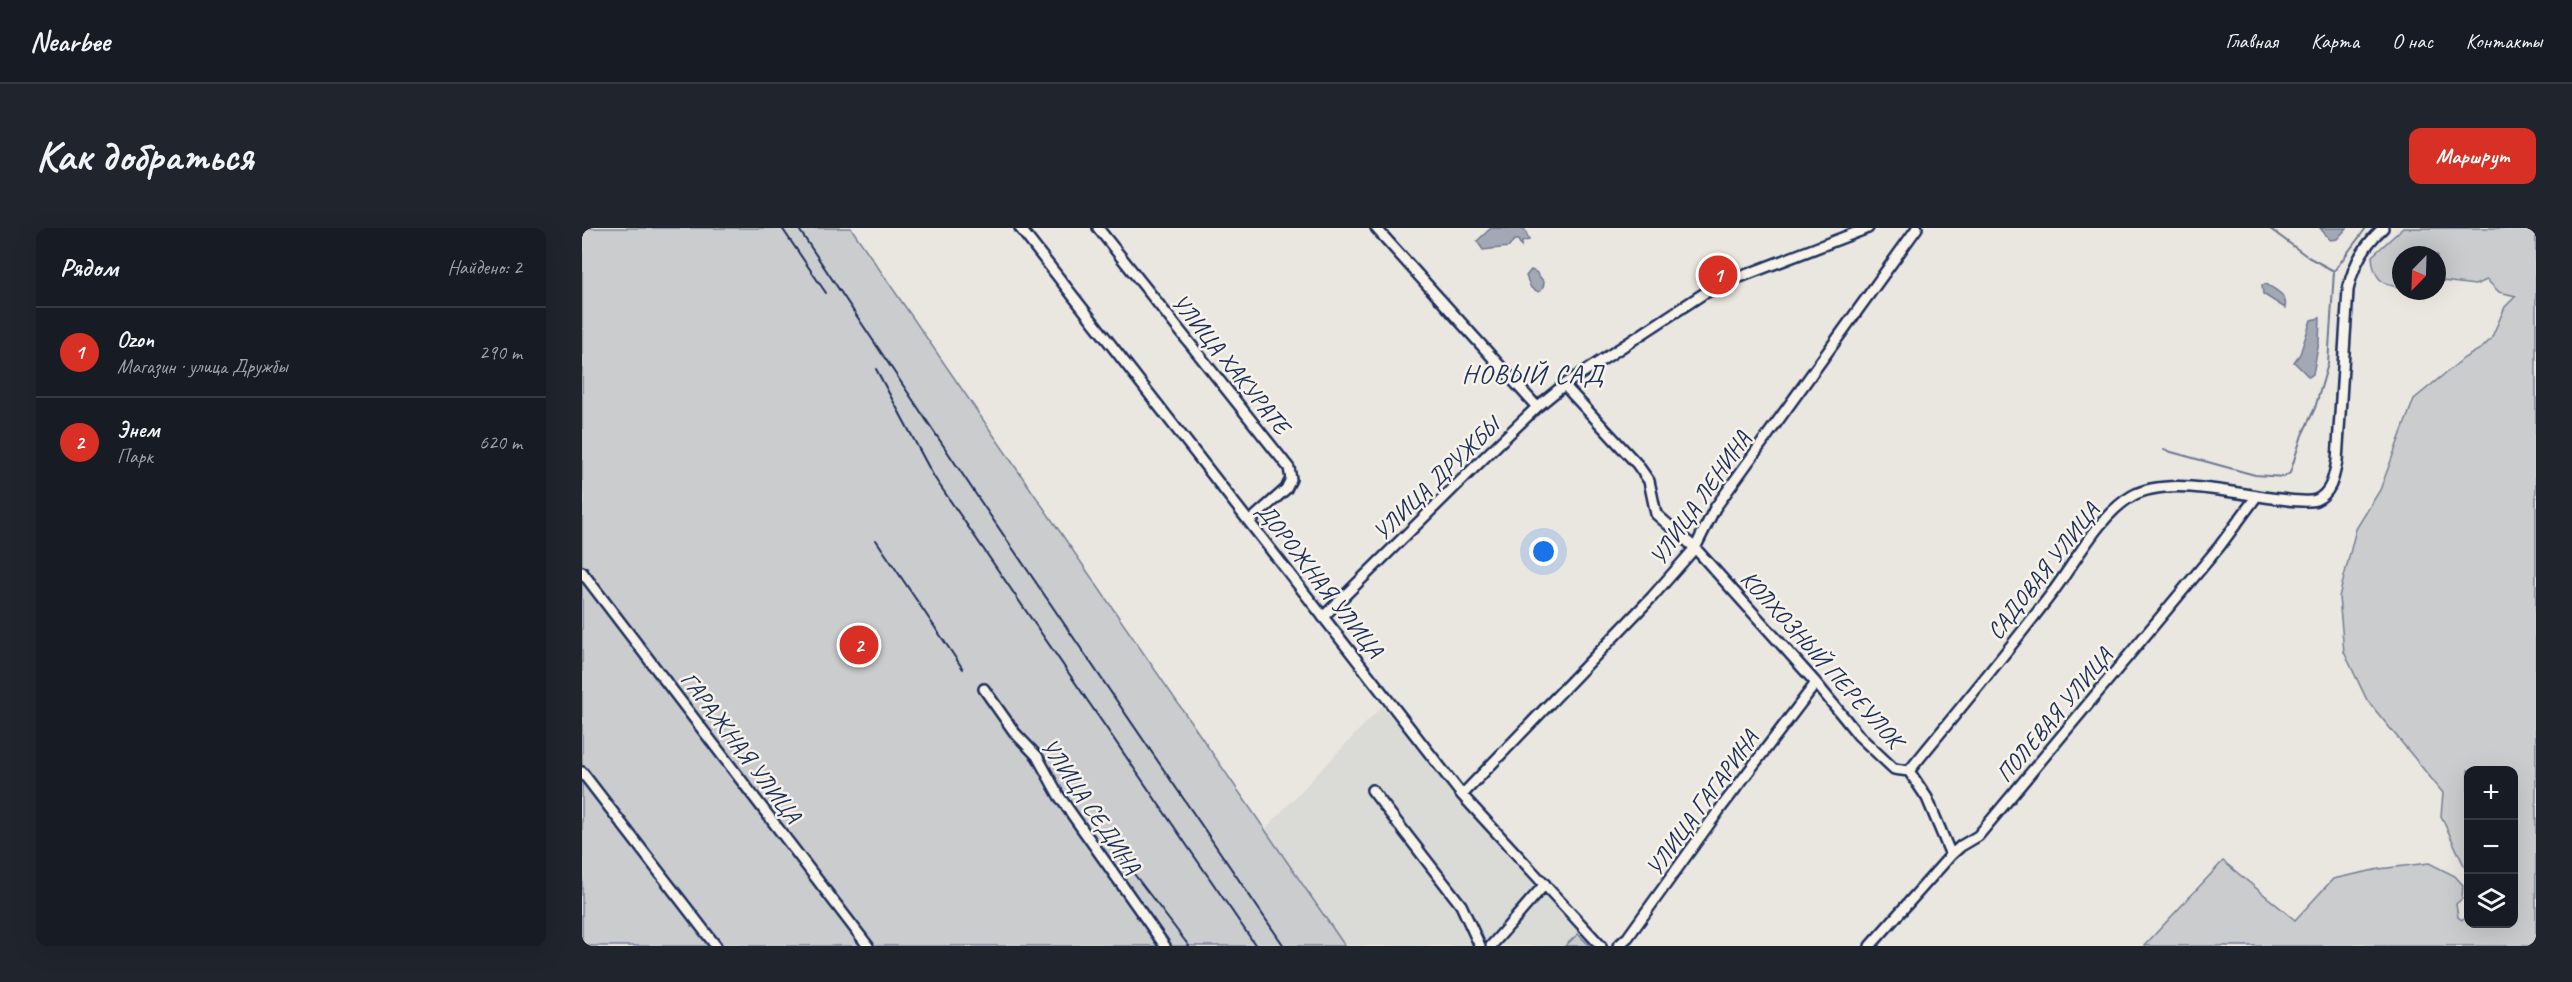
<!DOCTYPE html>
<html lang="ru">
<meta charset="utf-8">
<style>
body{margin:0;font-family:Caveat,sans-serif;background:#20242c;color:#f1f3f6}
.controls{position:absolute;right:18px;bottom:18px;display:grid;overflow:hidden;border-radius:12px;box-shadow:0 6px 24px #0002}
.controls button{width:54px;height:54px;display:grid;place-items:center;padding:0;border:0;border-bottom:2px solid #363941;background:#171b24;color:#f1f3f6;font:30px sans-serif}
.compass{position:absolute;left:1810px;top:18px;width:54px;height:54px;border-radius:50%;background:#171b24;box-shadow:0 6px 24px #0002;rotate:203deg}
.you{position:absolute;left:962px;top:324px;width:21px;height:21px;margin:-15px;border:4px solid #fff;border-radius:50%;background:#1a73e8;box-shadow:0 0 0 9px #1a73e833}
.badge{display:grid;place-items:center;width:39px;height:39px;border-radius:50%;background:#d93025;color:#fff;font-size:20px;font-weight:700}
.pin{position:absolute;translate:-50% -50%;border:3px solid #fff;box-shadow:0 2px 6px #0006}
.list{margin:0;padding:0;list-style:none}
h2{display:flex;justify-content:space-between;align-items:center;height:78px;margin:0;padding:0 24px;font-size:26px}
h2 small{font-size:20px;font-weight:400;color:#9ea1a6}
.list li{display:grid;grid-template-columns:39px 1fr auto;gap:18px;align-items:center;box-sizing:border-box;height:90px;padding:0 24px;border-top:2px solid #363941}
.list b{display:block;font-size:22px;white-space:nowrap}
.list p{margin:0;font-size:20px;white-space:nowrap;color:#9ea1a6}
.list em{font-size:20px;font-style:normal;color:#9ea1a6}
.icon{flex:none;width:33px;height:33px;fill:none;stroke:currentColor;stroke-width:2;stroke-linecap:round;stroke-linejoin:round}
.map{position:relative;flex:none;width:1954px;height:718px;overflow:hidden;border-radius:12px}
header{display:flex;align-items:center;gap:36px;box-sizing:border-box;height:84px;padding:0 30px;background:#171b24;border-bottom:2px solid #363941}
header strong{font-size:28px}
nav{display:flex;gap:33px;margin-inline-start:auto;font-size:21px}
.intro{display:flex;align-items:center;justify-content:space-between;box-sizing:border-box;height:144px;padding:0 36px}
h1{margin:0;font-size:42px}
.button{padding:15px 27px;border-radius:12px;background:#d93025;color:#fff;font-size:21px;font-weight:700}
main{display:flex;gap:36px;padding:0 36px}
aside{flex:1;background:#171b24;border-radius:12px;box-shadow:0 6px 24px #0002}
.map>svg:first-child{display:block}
.built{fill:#dadad6}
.green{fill:#cbcccd;stroke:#737e96;stroke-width:1.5}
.water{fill:#a3a8b4;stroke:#6d7892;stroke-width:1.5}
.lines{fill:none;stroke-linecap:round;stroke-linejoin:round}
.stream{stroke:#6d7892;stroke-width:2}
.minor-casing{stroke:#1b2f5e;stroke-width:14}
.minor{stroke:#f7f3e8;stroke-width:9}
.rail{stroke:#1b2f5e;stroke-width:2}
.labels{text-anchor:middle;stroke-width:5;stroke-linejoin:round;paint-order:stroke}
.street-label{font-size:24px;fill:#1b2f5e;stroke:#f7f3e8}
.quarter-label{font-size:27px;letter-spacing:1.5px;fill:#1b2f5e;stroke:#f7f3e8}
</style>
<header>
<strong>Nearbee</strong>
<nav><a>Главная</a><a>Карта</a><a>О нас</a><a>Контакты</a></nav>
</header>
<div class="intro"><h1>Как добраться</h1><a class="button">Маршрут</a></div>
<main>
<aside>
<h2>Рядом<small>Найдено: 2</small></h2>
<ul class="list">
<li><span class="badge">1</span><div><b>Ozon</b><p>Магазин · улица Дружбы</p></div><em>290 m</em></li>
<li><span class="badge">2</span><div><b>Энем</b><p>Парк</p></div><em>620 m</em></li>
</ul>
</aside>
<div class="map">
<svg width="1954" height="718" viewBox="0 0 1954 718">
<rect width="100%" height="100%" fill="#eae7e0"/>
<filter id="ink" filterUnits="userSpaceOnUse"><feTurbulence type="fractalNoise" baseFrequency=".0167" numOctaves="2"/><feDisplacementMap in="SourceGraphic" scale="12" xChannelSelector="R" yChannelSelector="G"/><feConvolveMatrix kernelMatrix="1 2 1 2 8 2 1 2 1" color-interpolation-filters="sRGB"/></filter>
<g filter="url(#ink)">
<!-- built -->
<path class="built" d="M 800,478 L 1009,718 L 579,718 L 663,622 Z"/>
<!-- green -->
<path class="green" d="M 0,0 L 269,0 L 763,718 L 0,718 Z
M 1821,0 L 1954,0 L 1954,718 L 1562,718 L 1641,633 L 1713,692 L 1751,651 L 1797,641 L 1847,635 L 1873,648 L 1881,657 L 1880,671 L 1874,676 L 1876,689 L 1880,692 L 1886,690 L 1886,675 L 1886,696 L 1932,696 L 1932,542 L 1886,542 L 1886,654 L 1885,644 L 1859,588 L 1861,565 L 1785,472 L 1762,424 L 1757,369 L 1774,301 L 1798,262 L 1832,171 L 1882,130 L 1900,120 L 1909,111 L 1923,79 L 1934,68 L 1917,64 L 1905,52 L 1893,57 L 1861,53 L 1855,61 L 1855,27 L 1819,27 L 1819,59 C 1798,58 1791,47 1790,28 Z
M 996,706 L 1008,718 L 983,718 Z"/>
<!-- water -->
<path class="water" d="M 909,0 L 938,0 L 943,2 L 947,12 L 940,14 L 939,18 L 936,12 L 932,12 L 927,19 L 901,22 L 895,13 Z
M 1738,0 L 1765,0 L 1755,11 L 1748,12 Z
M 949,42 L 954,44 L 962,54 L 961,60 L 957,64 L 949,60 L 944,48 Z
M 1684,56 C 1694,62 1706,67 1703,80 L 1681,66 L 1680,57 Z
M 1738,90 L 1737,114 L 1731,146 L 1727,149 L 1712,134 L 1718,126 L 1729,92 Z"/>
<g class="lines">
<!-- stream -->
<path class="stream" d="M 1752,43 L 1784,0
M 1582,222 L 1673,247 L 1702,249 L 1708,245 L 1720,207 L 1733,180 L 1746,136 L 1752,43 L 1726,29 L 1687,0"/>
<!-- minor casing -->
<g class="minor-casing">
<path id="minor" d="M 438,0 L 880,567 L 1019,718
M 516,0 L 707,240 L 709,251 L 704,261 L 668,293
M 794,0 L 955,179
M 982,157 L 1055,236 L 1067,253 L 1074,286 L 1113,320 L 1234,455 L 1277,508 L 1312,541 L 1327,543 L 1345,570 L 1369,627
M 0,344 L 286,718
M 741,389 L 905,227 L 955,179 L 982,157 L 1121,66 L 1158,49 L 1286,0
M 402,461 L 433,505 L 455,528 L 477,568 L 583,718
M 1327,543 C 1375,484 1424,426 1470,365 C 1493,335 1517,287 1550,268 C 1587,247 1657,267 1698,271 C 1708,272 1725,275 1734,272 C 1750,265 1752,247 1755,233 L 1766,62 C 1771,37 1782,17 1801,0
M 0,544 L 134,718
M 790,562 L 879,677 L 898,718
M 880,567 L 1070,369 L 1113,320 L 1133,280 L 1335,0
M 909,718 L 963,656
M 1036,718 L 1046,709 L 1138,581 L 1234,455
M 1288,718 L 1369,627 L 1379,618 L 1396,608 L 1637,319 L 1674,269"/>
</g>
<!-- minor -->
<use href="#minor" class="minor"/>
<!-- rail -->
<path class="rail" d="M 200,0 L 244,65
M 216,0 L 397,271 L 702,718
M 294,141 L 352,249 L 674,718
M 294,312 L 381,441
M 533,621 L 607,718"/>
</g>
</g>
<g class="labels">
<!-- street labels -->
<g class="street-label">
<text transform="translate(649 136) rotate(51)" y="8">УЛИЦА ХАКУРАТЕ</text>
<text transform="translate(854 251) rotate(-44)" y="8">УЛИЦА ДРУЖБЫ</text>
<text transform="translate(1118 270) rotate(-55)" y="8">УЛИЦА ЛЕНИНА</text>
<text transform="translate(1461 343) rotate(-52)" y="8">САДОВАЯ УЛИЦА</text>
<text transform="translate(738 352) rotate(52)" y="8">ДОРОЖНАЯ УЛИЦА</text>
<text transform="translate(1240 431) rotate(48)" y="8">КОЛХОЗНЫЙ ПЕРЕУЛОК</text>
<text transform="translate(1472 487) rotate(-50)" y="8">ПОЛЕВАЯ УЛИЦА</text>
<text transform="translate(159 519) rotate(53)" y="8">ГАРАЖНАЯ УЛИЦА</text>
<text transform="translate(1120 575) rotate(-54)" y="8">УЛИЦА ГАГАРИНА</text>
<text transform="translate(509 578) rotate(56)" y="8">УЛИЦА СЕДИНА</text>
</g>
<!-- quarter labels -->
<g class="quarter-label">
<text x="951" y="155">НОВЫЙ САД</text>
</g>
</g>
</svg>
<div class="controls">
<button>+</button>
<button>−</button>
<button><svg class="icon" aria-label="layers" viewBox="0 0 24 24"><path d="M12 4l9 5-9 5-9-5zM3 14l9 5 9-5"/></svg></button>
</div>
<svg class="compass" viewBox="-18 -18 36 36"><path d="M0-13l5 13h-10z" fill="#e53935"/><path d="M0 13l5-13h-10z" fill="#9ea1a6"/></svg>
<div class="you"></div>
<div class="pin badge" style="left:1136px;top:47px">1</div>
<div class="pin badge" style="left:277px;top:417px">2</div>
</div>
</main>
